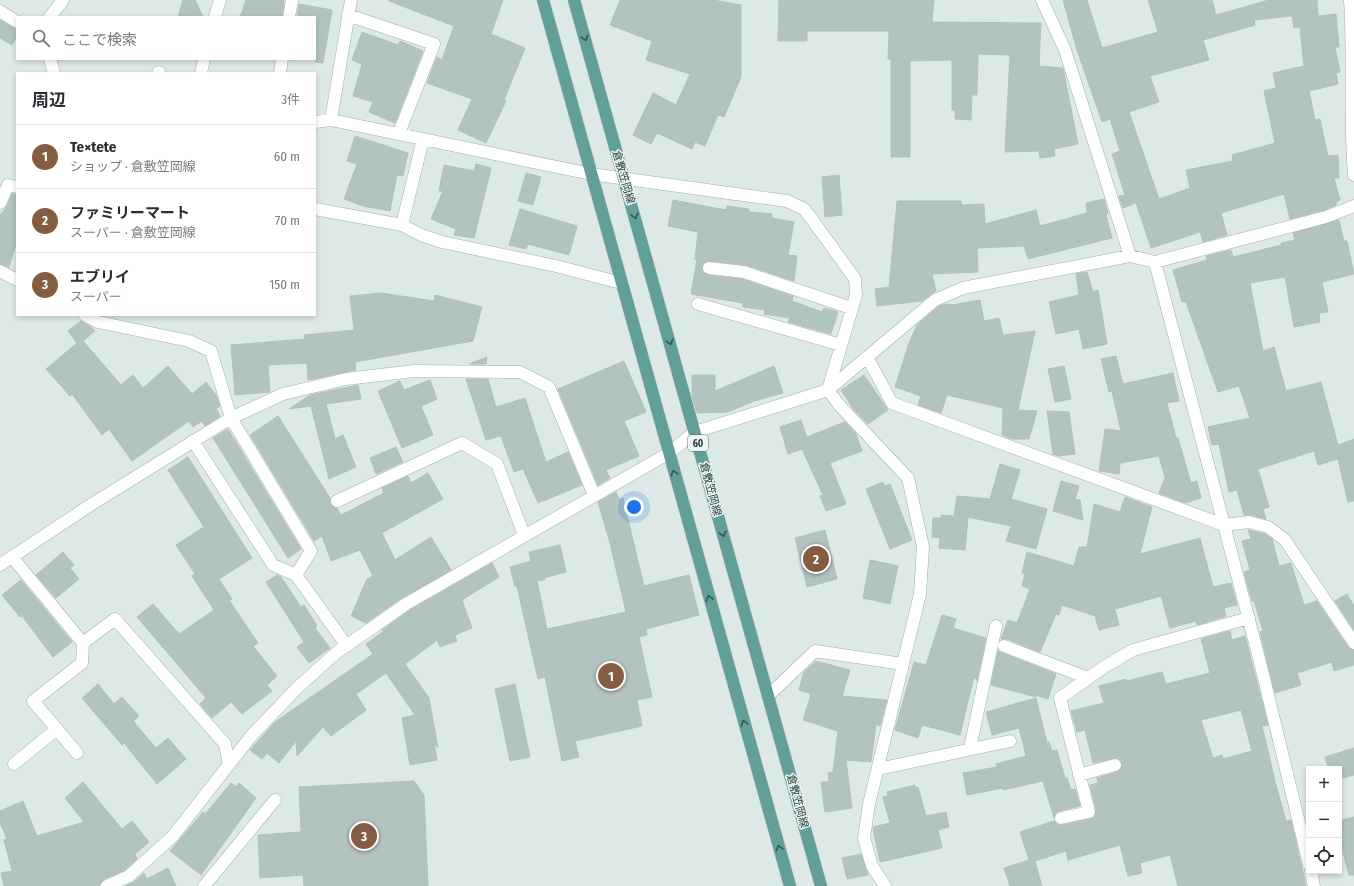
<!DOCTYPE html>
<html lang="ja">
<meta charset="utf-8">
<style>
body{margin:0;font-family:"Fira Sans Condensed","Noto Sans JP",sans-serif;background:#f2f2f3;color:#2b2b33}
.controls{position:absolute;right:12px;bottom:12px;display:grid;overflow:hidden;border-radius:0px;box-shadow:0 2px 6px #0003}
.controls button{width:36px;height:36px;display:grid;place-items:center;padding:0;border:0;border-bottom:1px solid #e1e1e2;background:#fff;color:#2b2b33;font:20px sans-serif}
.you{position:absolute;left:634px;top:507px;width:14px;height:14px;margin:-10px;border:3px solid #fff;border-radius:50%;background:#1a73e8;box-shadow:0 0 0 6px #1a73e833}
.badge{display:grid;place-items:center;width:26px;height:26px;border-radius:50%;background:#845c42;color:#fff;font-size:13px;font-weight:700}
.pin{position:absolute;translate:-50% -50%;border:2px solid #fff;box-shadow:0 1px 4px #0006}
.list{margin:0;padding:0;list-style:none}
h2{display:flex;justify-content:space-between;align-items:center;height:52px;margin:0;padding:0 16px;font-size:17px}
h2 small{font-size:13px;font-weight:400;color:#7c7c81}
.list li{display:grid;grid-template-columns:26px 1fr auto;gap:12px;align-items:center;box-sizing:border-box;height:64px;padding:0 16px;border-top:1px solid #e1e1e2}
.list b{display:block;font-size:15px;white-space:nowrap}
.list p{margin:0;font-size:13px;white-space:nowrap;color:#7c7c81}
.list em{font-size:13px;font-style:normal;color:#7c7c81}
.icon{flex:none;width:22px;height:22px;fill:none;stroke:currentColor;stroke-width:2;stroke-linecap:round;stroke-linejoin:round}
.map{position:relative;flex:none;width:1354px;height:886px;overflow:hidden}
.search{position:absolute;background:#fff;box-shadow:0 2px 6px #0003;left:16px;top:16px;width:300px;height:44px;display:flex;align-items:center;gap:10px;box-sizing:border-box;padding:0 14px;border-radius:0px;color:#7c7c81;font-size:15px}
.panel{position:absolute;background:#fff;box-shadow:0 2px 6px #0003;left:16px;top:72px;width:300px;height:244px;border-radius:0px}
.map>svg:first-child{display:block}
.building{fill:#b3c4c0;stroke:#b0c2be;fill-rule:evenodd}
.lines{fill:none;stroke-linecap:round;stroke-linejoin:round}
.minor-casing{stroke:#a0b0ae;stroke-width:13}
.major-casing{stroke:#bcc3c3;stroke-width:13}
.minor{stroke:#fff;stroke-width:12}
.major{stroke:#629e9a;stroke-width:12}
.oneway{stroke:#335754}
.labels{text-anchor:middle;stroke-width:3;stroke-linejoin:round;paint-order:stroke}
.shield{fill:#edf6f3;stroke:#5d716f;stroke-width:1}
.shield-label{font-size:10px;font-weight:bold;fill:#1f3836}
.street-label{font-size:11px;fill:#1f3836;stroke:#edf6f3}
</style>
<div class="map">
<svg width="1354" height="886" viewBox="0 0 1354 886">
<rect width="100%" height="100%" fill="#dde9e6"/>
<!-- building -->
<path class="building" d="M 183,0 L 195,0 L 203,17 L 178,17 Z
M 246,0 L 284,0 L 282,17 L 240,17 Z
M 389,0 L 503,0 L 491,34 L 525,48 L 504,100 L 506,101 L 486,143 L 458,130 L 472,99 L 427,83 L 437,57 L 442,60 L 454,26 L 389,1 Z
M 620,0 L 713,0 L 741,5 L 741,77 L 724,117 L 718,115 L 705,146 L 695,142 L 692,149 L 657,133 L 651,144 L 633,135 L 653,93 L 676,105 L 690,74 L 646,60 L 652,41 L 610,25 Z
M 779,0 L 934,0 L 932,22 L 1041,23 L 1039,66 L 1063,68 L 1078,144 L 1054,149 L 1055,156 L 1040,158 L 1039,151 L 1005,152 L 1010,55 L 978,54 L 977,95 L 972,95 L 971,120 L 955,119 L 955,110 L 952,110 L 952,60 L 910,61 L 910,157 L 891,157 L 891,59 L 888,59 L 889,31 L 807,31 L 807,41 L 778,41 Z
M 1063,0 L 1087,0 L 1102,48 L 1158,32 L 1148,0 L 1212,0 L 1216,15 L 1269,0 L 1317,0 L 1318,16 L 1336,14 L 1339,47 L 1335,47 L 1340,72 L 1336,73 L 1338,84 L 1309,91 L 1315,120 L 1320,119 L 1328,156 L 1338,155 L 1339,178 L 1334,178 L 1340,200 L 1336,202 L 1336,205 L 1324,210 L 1290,219 L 1284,194 L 1221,213 L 1227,235 L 1203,242 L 1200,232 L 1151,248 L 1136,203 L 1123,208 L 1119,196 L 1125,195 L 1112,154 L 1120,151 L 1110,119 L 1102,122 L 1077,50 ZM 1292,16 L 1294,28 L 1300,27 L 1304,66 L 1273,73 L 1276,88 L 1264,91 L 1275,143 L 1232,155 L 1233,161 L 1186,170 L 1190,188 L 1159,199 L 1129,112 L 1159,102 L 1150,76 L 1209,60 L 1203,40 L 1255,25 L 1254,20 Z
M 299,4 L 332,10 L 323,63 L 315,62 L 315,17 L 297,17 Z
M 0,20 L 17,29 L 17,36 L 12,45 L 0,38 Z
M 362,32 L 398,45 L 400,41 L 423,51 L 395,123 L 369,112 L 373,102 L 353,96 L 362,64 L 352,60 Z
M 355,136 L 408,153 L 403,176 L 397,175 L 390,211 L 363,206 L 344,199 L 357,164 L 347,161 Z
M 476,164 L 491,168 L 474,238 L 454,235 L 456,229 L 431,219 L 443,191 L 439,191 L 444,165 L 474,171 Z
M 526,173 L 541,177 L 533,205 L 518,201 Z
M 839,175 L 842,215 L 825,217 L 822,177 Z
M 12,194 L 17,194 L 17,241 L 9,267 L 0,264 L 0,215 L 7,206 Z
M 1104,199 L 1108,213 L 1106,215 L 1112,238 L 1028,259 L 1024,246 L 977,248 L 978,272 L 932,274 L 936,291 L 922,301 L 877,306 L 875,289 L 889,287 L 897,201 L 961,201 L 961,205 L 984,204 L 985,224 L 1036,210 L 1040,226 L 1087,213 L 1086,203 Z
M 673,200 L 726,210 L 727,206 L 749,209 L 749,212 L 772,214 L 772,218 L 794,222 L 788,255 L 797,256 L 794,281 L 746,265 L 710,261 L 703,263 L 702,271 L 708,275 L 742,279 L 793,296 L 792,301 L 822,312 L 824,308 L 838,312 L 831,334 L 788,322 L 790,318 L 764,314 L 765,310 L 743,307 L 743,303 L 691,294 L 697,260 L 695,259 L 698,232 L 668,226 Z
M 520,209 L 577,226 L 569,255 L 528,244 L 526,249 L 509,245 Z
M 1339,220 L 1344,241 L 1347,241 L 1354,274 L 1322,282 L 1328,312 L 1319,313 L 1320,322 L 1294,327 L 1285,277 L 1250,283 L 1263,351 L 1274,347 L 1286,391 L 1321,382 L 1338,445 L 1354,439 L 1354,501 L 1348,502 L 1338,459 L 1318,465 L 1314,451 L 1258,469 L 1269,507 L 1263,509 L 1266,519 L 1251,515 L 1244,515 L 1237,490 L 1229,492 L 1219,444 L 1212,445 L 1208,427 L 1250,418 L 1239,386 L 1218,392 L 1186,302 L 1182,302 L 1173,270 L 1207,260 L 1206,256 L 1231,250 L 1233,257 L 1281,245 L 1281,243 L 1295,240 L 1293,233 Z
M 1087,272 L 1093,292 L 1098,290 L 1107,344 L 1083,349 L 1079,329 L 1056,334 L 1049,302 L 1079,295 L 1076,274 Z
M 381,293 L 434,301 L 435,295 L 482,307 L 473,341 L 355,362 L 356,370 L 308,380 L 307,363 L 268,365 L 270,392 L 235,395 L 231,345 L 305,339 L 304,335 L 354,330 L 350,296 Z
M 980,300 L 984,321 L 999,318 L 1003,335 L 1035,331 L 1018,410 L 1037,411 L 1029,439 L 1012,439 L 1002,435 L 1003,408 L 947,395 L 941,413 L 918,405 L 921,396 L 895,387 L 909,343 L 917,325 L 939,306 L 946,304 L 952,305 Z
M 81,321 L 91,327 L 95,331 L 83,341 L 121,385 L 133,375 L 143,388 L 168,366 L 192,394 L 206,382 L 216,395 L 220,406 L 216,409 L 220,416 L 205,426 L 202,421 L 193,427 L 189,421 L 132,461 L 109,429 L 102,435 L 72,394 L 70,396 L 46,369 L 77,343 L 68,331 Z
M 1116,356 L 1123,384 L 1173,373 L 1179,401 L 1167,403 L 1176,438 L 1178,438 L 1191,483 L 1197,481 L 1201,498 L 1185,503 L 1159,493 L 1165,478 L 1159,456 L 1120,463 L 1119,474 L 1099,471 L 1105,429 L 1121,431 L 1112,391 L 1109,392 L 1101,359 Z
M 487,357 L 486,364 L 469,364 Z
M 624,361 L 646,412 L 624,421 L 639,456 L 606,470 L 610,478 L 598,485 L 558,389 Z
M 774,366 L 783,393 L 754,401 L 728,412 L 697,413 L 692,396 L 692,375 L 715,375 L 715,391 Z
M 1064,366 L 1071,399 L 1055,402 L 1048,369 Z
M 864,375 L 888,410 L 868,424 L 854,410 L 841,390 Z
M 466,379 L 488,379 L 496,407 L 525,398 L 546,462 L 568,452 L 582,485 L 538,503 L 523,469 L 514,472 L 501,436 L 486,440 Z
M 430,380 L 437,399 L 421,406 L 433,435 L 402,448 L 378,391 L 400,381 L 404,390 Z
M 358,385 L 361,399 L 326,404 L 335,439 L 343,435 L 356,467 L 329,479 L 311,406 L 289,409 L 310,395 Z
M 1047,411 L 1069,412 L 1075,454 L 1059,456 L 1053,454 Z
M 278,416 L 330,498 L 330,504 L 337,508 L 341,515 L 384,493 L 382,488 L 408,476 L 411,483 L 428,473 L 443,499 L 382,533 L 395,560 L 431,537 L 451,570 L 402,598 L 366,623 L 351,616 L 367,579 L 373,576 L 360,550 L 331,561 L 322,536 L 314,541 L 250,435 Z
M 801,420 L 807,437 L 845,422 L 856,434 L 862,451 L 830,463 L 846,504 L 826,511 L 820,496 L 823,495 L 802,449 L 788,454 L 780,427 Z
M 228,429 L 301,549 L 288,558 L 213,438 Z
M 396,447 L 403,462 L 376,474 L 370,458 Z
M 188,457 L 252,558 L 219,579 L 232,599 L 229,600 L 258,643 L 253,646 L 277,676 L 267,685 L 272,691 L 242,714 L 231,702 L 212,718 L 200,704 L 206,698 L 137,617 L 153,604 L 179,634 L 214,610 L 192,576 L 195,574 L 176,545 L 204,527 L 168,470 Z
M 1000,464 L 1020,470 L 1011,499 L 1047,509 L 1036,549 L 1006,541 L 1011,526 L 968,517 L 965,550 L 939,548 L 940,538 L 932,537 L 933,518 L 941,518 L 941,515 L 964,517 L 954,515 L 957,496 L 990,499 Z
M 1061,481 L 1079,486 L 1075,499 L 1080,500 L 1083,520 L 1053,511 Z
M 883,482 L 885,486 L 890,484 L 912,540 L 890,549 L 866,489 Z
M 616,492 L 619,499 L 623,498 L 644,586 L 689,575 L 699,615 L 646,629 L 647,635 L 639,637 L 652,697 L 637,700 L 642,726 L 575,741 L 579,757 L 562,761 L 545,677 L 538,679 L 517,586 L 515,587 L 510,567 L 531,561 L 529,552 L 560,545 L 566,572 L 544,578 L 545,580 L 537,581 L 547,629 L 626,612 L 610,543 L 598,502 Z
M 1125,497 L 1152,507 L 1140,554 L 1200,538 L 1213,587 L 1231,583 L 1237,605 L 1224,608 L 1226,616 L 1197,625 L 1196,621 L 1170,628 L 1161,596 L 1115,609 L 1119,625 L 1099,630 L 1095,616 L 1062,605 L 1059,615 L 1056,614 L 1040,652 L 1007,639 L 1001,639 L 1008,620 L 1017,623 L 1030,589 L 1022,586 L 1025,574 L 1022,573 L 1027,552 L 1074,566 L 1079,547 L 1087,547 L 1094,504 L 1120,512 Z
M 825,530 L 837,579 L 807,587 L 795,538 Z
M 1248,530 L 1265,534 L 1272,539 L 1279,566 L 1291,563 L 1304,605 L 1317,601 L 1348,647 L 1354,650 L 1354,665 L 1334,671 L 1332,662 L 1297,673 L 1301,685 L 1275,693 L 1260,632 L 1263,631 L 1254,601 L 1252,601 L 1244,572 L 1250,570 L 1242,541 L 1251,539 Z
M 63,552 L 74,565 L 70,568 L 79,579 L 56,598 L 36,575 Z
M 870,560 L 898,566 L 890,604 L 863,598 Z
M 492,563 L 499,577 L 462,600 L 472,628 L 455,635 L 457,641 L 440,647 L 437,640 L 405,664 L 429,698 L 438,748 L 434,742 L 437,760 L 410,765 L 402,718 L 415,715 L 386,673 L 356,694 L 366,710 L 331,736 L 323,727 L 297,756 L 296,741 L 279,763 L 267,753 L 262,759 L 250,750 L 275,722 L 373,654 L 366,644 L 384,631 L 382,630 L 410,610 Z
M 277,575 L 281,577 L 301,607 L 304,605 L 317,626 L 315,628 L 330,648 L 309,663 L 297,647 L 304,642 L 266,582 Z
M 21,580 L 72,642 L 53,657 L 22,616 L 20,617 L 2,595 Z
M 1347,594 L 1354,606 L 1354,630 L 1335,601 Z
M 942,615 L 956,619 L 953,628 L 986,638 L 977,681 L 976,678 L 973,680 L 960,735 L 922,725 L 918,738 L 895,730 L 914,662 L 926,665 Z
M 1230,631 L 1232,640 L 1245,636 L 1268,725 L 1262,726 L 1275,781 L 1286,821 L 1291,820 L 1306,886 L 1178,886 L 1170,855 L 1140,863 L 1142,873 L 1128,876 L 1120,845 L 1068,860 L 1066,851 L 1035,861 L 1042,886 L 1010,886 L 1004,868 L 1029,860 L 1020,832 L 1054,821 L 1058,825 L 1063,825 L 1094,818 L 1096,810 L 1090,785 L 1098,783 L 1097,778 L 1117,772 L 1122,767 L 1120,760 L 1116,758 L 1093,763 L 1085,730 L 1077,732 L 1071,711 L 1104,703 L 1099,686 L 1126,679 L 1127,681 L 1162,672 L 1166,684 L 1210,673 L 1201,639 ZM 1241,710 L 1252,751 L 1223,759 L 1222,755 L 1213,758 L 1201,720 Z
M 998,651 L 1056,674 L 1048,699 L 1035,695 L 1036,697 L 991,685 Z
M 816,661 L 850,670 L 842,696 L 887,700 L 880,726 L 876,724 L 871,762 L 846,760 L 852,808 L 825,812 L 821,782 L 829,782 L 828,773 L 833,772 L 838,731 L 803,720 L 811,694 L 799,690 L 804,672 Z
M 98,684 L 114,704 L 122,697 L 139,716 L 133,721 L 156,748 L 168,738 L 186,759 L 157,784 L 124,743 L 122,745 L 82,698 Z
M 515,684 L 530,757 L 510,761 L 495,689 Z
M 1036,698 L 1047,743 L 1049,742 L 1052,751 L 1057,750 L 1065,778 L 1067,778 L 1071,790 L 1075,789 L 1080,806 L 1059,811 L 1056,813 L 1054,818 L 1043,781 L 1003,790 L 1003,788 L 967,795 L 963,773 L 997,767 L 996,764 L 1026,756 L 1019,728 L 992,735 L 986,712 Z
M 1354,748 L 1354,775 L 1339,779 L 1339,769 L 1329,769 L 1325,757 Z
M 414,781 L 424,795 L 428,886 L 304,886 L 303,875 L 260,878 L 258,835 L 301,832 L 299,787 Z
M 83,782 L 122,829 L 132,821 L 149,842 L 135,854 L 137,859 L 125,870 L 104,879 L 100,886 L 4,886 L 1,873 L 12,871 L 4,840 L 7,839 L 0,823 L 0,811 L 23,801 L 37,836 L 84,822 L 65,798 Z
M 231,783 L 236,787 L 239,783 L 256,798 L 201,875 L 170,851 L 203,812 L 205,814 Z
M 915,785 L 916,788 L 918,787 L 926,816 L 946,812 L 949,827 L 938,830 L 942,848 L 880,862 L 873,829 L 873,827 L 890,823 L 883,797 L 888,796 L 887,792 Z
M 1354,817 L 1354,875 L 1349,875 L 1339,838 L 1339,821 Z
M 861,854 L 868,875 L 847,879 L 842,858 Z
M 168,868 L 176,886 L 125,886 L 134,882 L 144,873 L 147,879 Z"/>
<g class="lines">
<!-- minor casing -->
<g class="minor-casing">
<path id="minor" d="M 1042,0 L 1065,50 L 1130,256
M 1350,0 C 1354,58 1349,117 1354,175
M 0,11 L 17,22
M 348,15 L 434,44 L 399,133
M 50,17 L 63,0
M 215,17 L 220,0
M 289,17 L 292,0
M 50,59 L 54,73
M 158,73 L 159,72
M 201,73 L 204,59
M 280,73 L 282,59
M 331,120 L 351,0
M 315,122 L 331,120 L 591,174 L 787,201 L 804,209 L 811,218 L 855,279 L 856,295 L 828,390
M 0,203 L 8,185 L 17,187
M 315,209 L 402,225 L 421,235 L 442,242 L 556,266 L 621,283
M 402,225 L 423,139
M 1155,262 L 1261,666 L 1309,864
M 709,268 L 744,272 L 851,308
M 0,271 L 17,280
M 698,304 L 841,345
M 85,315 L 98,322 L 189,341 L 211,351 L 231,418 L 311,551 L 296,575
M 867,357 L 892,403 L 1224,525 L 1249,522 L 1268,527 L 1285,540 L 1354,643
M 828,390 L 840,406 L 908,478 L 923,547 L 920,594 L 869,804 L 864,838 L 872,866 L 885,886
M 193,441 L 273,565 L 296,575 L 347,646
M 337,501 L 462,443 L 497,464 L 524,535
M 12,557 L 83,643 L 115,619 L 225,744 L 229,765
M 0,565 L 92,504 L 231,418 L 283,394 L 346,379 L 414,371 L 520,372 L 549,387 L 594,495
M 1004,646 L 1088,678
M 768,696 L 815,651 L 903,664
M 970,748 L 996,626
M 77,753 L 33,701 L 82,663 L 83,643
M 14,764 L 57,729
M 878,769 L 1010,741
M 1079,775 L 1115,765
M 1061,818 L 1089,812 L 1060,698 L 1104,667 L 1133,650 L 1249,618
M 1311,871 L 1314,886
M 107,886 L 129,876 L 173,836 L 252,735 L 297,688 L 336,653 L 406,604 L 669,453 L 695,432 L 828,390 L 935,300 L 963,288 L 1130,256 L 1155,262 L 1326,217 L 1354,206
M 204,886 L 275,800"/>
</g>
<!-- major casing -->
<g class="major-casing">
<path id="major" d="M 543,0 L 790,886
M 574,0 L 821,886"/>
</g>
<!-- minor -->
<use href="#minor" class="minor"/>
<!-- major -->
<use href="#major" class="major"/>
</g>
<!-- one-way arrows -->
<defs><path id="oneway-chevron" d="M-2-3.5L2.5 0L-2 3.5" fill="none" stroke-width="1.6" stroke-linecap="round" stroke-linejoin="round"/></defs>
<g class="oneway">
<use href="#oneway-chevron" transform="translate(585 38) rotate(74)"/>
<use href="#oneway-chevron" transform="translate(635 216) rotate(74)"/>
<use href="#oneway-chevron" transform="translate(670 342) rotate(74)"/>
<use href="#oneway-chevron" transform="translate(674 473) rotate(-106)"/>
<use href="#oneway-chevron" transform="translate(723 534) rotate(75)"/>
<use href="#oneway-chevron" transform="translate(709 598) rotate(-106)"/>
<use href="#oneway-chevron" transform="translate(744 723) rotate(-106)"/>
<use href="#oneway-chevron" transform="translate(779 848) rotate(-106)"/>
</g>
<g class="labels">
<!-- shield labels -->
<rect class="shield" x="688" y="435" width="20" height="16" rx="3"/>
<g class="shield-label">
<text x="698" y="447">60</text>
</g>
<!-- street labels -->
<g class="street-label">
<text transform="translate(624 177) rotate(74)" y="4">倉敷笠岡線</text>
<text transform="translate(711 489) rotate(75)" y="4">倉敷笠岡線</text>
<text transform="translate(798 801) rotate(75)" y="4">倉敷笠岡線</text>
</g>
</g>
</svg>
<div class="controls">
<button>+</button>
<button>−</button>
<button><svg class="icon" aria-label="locate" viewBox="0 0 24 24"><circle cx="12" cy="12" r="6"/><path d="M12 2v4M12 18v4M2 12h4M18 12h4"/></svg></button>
</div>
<div class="you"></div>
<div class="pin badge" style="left:611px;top:676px">1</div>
<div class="pin badge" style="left:816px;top:559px">2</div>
<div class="pin badge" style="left:364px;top:836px">3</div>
<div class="search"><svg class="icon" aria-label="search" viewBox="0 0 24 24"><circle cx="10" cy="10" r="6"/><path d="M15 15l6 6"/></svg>ここで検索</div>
<section class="panel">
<h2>周辺<small>3件</small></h2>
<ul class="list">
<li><span class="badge">1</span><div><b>Te×tete</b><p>ショップ · 倉敷笠岡線</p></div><em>60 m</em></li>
<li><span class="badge">2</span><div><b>ファミリーマート</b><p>スーパー · 倉敷笠岡線</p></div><em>70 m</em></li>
<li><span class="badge">3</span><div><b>エブリイ</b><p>スーパー</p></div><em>150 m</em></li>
</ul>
</section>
</div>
